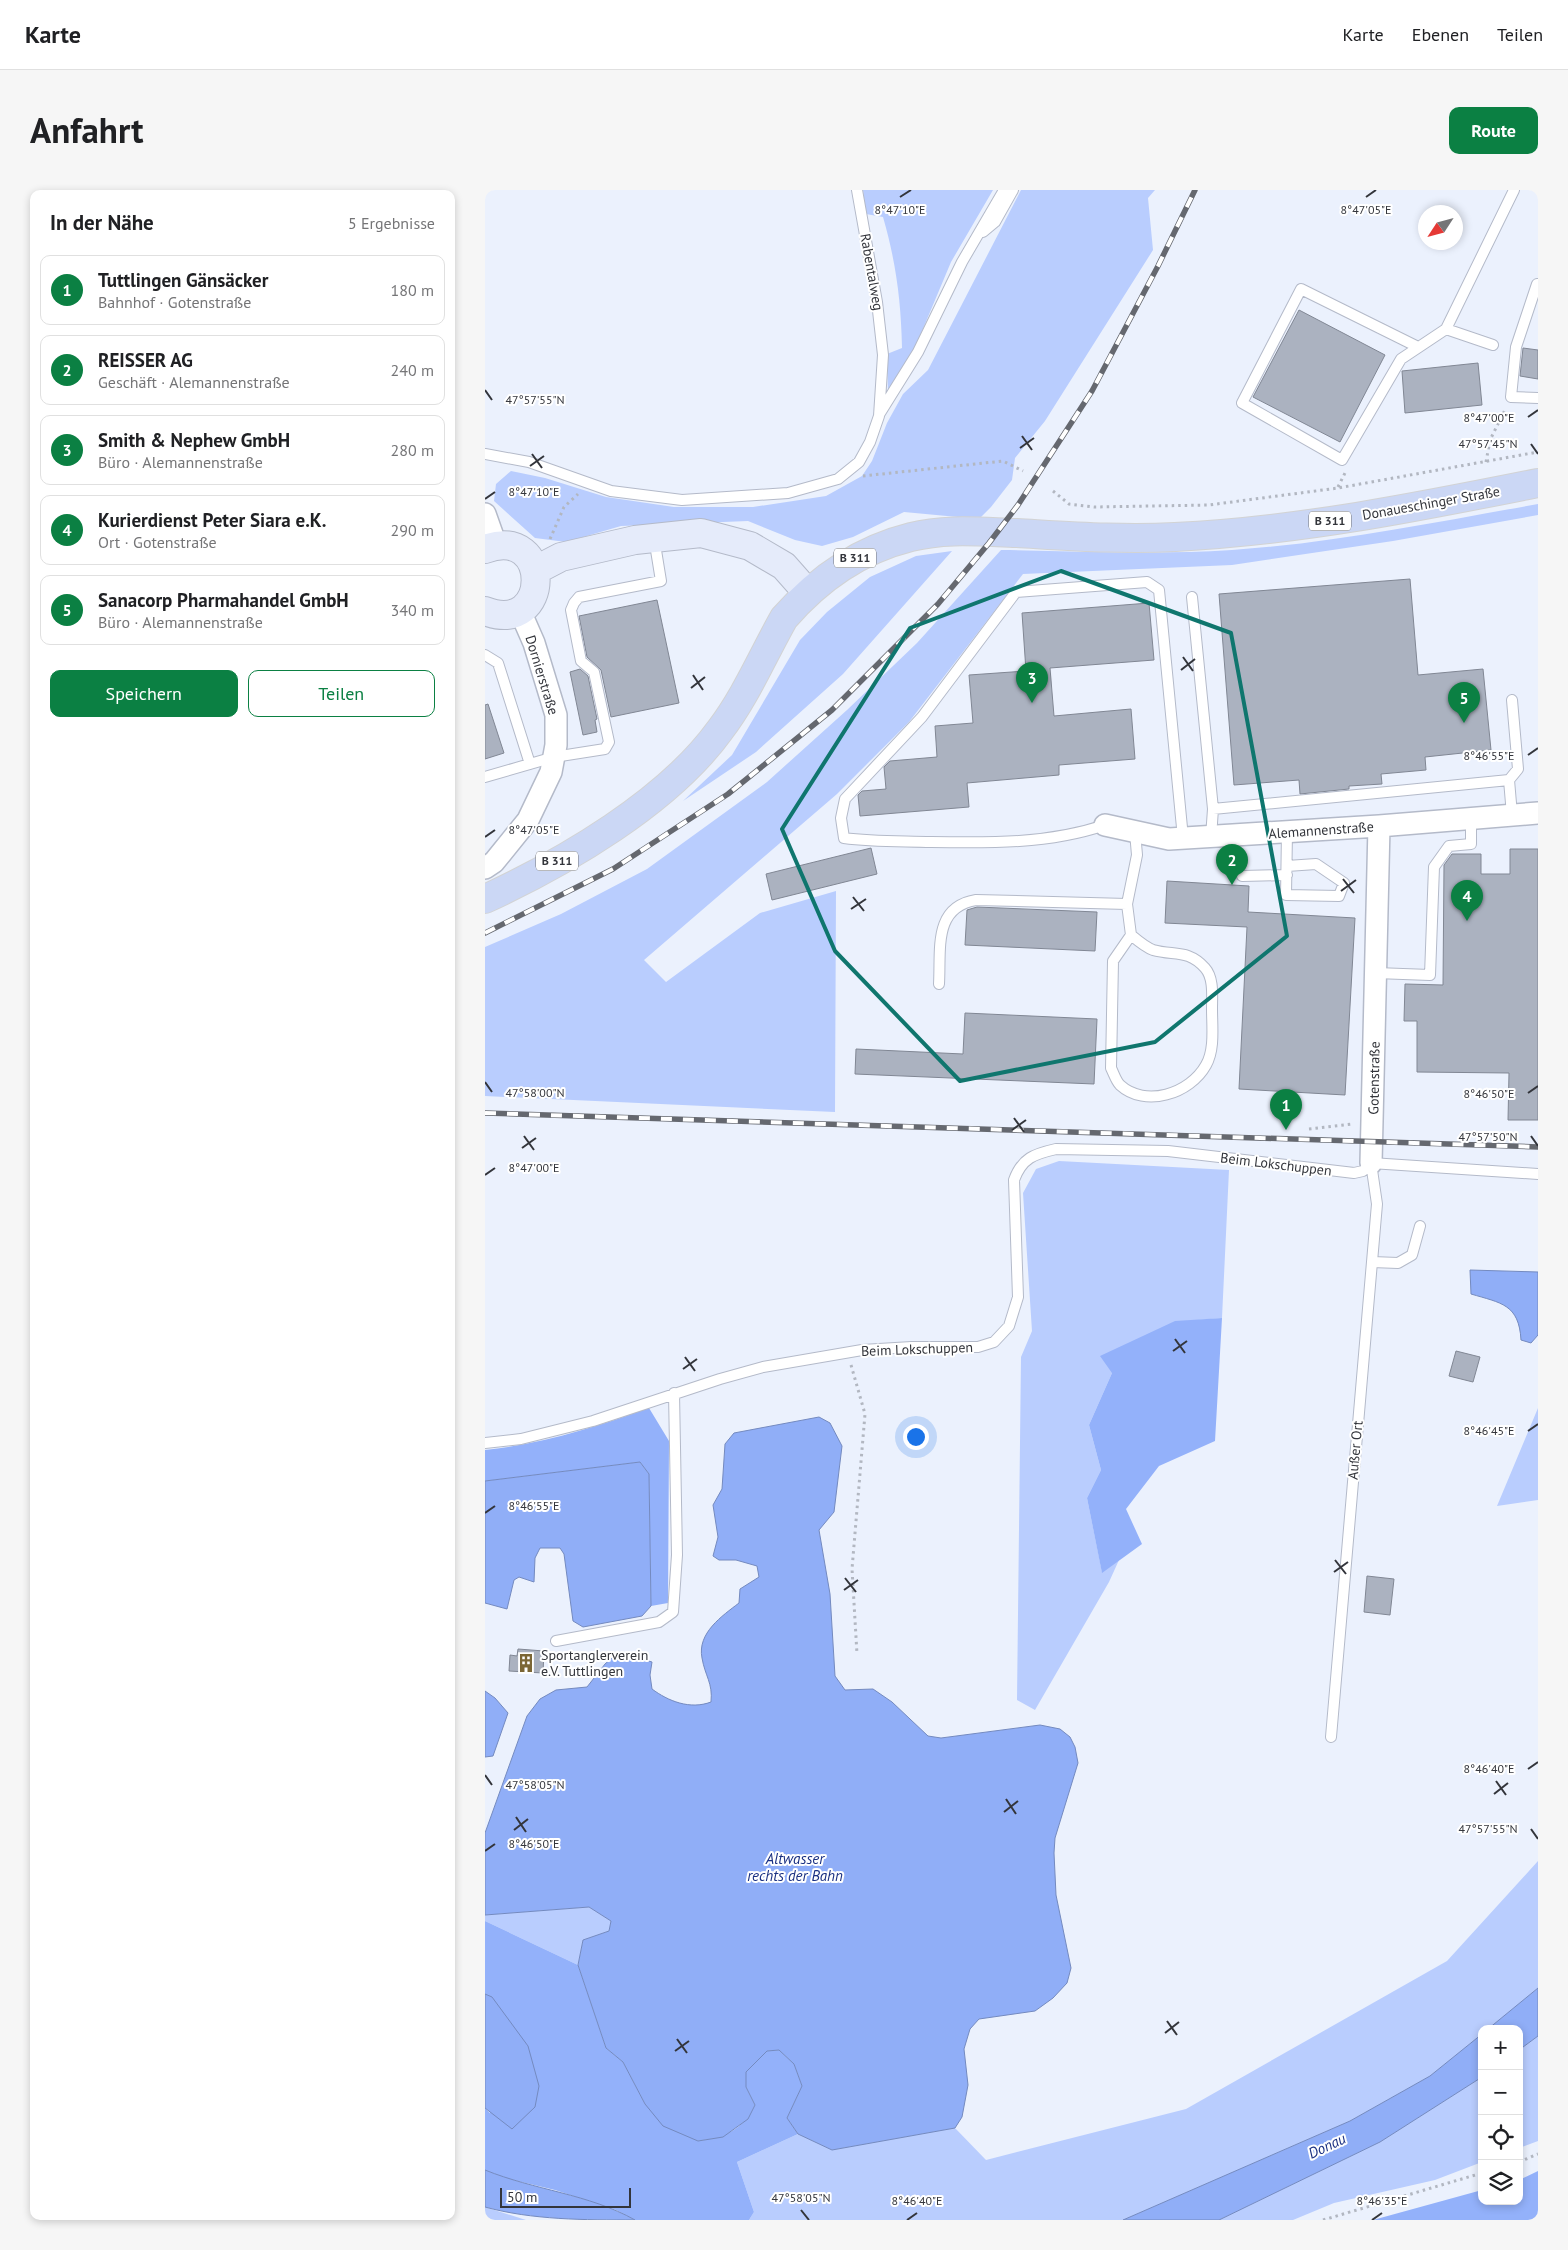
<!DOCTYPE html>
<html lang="de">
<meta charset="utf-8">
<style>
body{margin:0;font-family:"PT Sans",sans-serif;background:#f6f6f6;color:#202124}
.controls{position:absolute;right:15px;bottom:15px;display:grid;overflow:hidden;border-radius:10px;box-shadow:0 2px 8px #0003}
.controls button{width:45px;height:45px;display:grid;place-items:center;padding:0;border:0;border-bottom:1px solid #e0e0e0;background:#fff;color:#202124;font:25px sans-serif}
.compass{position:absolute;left:933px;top:15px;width:45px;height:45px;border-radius:50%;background:#fff;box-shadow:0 2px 8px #0003;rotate:234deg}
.scale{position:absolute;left:15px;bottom:12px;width:131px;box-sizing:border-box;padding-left:5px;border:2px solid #33353b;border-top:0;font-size:14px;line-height:18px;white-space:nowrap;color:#33353b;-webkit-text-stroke:4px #fff;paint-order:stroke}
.you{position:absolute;left:430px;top:1246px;width:18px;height:18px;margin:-12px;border:4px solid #fff;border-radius:50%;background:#1a73e8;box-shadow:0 0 0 8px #1a73e833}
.badge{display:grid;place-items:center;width:32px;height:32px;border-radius:50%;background:#0b8043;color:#fff;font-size:16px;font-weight:700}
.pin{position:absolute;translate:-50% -41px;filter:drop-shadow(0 1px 2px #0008)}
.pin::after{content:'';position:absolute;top:26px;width:18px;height:15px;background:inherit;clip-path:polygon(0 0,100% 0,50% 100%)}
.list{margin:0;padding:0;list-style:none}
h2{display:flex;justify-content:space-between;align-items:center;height:65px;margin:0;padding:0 20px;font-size:21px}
h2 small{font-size:16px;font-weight:400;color:#757577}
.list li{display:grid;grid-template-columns:32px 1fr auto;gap:15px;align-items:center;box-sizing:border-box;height:70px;margin:0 10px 10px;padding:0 10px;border:1px solid #e0e0e0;border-radius:10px}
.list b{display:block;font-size:19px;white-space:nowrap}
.list p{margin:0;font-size:16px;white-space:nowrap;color:#757577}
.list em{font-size:16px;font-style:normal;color:#757577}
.actions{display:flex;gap:10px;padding:15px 20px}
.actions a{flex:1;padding:11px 0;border:1px solid #0b8043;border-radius:10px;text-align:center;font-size:18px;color:#0b8043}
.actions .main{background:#0b8043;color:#fff}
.icon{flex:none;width:28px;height:28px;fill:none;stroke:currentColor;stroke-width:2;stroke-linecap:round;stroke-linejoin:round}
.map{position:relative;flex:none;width:1053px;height:2030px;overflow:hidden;border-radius:10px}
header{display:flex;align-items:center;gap:30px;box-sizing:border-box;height:70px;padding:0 25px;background:#fff;border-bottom:1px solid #e0e0e0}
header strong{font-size:24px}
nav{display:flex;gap:28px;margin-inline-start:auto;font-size:18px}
.intro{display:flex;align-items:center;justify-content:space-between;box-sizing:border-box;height:120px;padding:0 30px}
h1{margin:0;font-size:35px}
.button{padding:12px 22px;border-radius:10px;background:#0b8043;color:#fff;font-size:18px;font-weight:700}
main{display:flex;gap:30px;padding:0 30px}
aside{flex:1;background:#fff;border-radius:10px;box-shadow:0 2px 8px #0003}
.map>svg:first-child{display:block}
.green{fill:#b9cdfe}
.forest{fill:#93b1fa}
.water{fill:#90aef7;stroke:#748abf}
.building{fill:#abb2c0;stroke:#818794}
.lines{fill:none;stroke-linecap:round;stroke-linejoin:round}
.lane-casing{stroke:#b4bac9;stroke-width:12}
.street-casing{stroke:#b4bac9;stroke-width:24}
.secondary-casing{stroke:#b4bac9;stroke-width:30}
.primary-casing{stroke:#d2d3d4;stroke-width:30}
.path{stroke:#b2b7c1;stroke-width:3;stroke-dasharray:2.5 4;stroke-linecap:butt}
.lane{stroke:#fff;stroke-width:10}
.street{stroke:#fff;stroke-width:21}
.secondary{stroke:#e5ebfa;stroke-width:28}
.primary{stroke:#cbd7f5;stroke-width:28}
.rail-casing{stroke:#65686f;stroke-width:5.5}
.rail{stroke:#fff;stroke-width:4;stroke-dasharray:11;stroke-linecap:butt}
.marked{fill:none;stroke:#0f766e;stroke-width:4;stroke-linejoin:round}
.ticks{fill:none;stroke:#33353b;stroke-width:2}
.labels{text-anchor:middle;stroke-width:4;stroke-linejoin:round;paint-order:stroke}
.shield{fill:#fff;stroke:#707276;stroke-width:1}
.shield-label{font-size:12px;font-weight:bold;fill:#33353b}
.street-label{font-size:14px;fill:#33353b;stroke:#fff}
.poi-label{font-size:14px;fill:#33353b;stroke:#fff;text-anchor:start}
.water-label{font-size:15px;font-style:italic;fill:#1a3082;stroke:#fff}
.ticks-label{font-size:12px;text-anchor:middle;fill:#33353b;stroke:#fff;stroke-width:4;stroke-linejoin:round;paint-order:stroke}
</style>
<header>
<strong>Karte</strong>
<nav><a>Karte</a><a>Ebenen</a><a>Teilen</a></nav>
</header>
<div class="intro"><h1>Anfahrt</h1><a class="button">Route</a></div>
<main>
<aside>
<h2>In der Nähe<small>5 Ergebnisse</small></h2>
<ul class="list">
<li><span class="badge">1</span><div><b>Tuttlingen Gänsäcker</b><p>Bahnhof · Gotenstraße</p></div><em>180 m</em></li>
<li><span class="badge">2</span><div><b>REISSER AG</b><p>Geschäft · Alemannenstraße</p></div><em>240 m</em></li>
<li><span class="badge">3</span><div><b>Smith &amp; Nephew GmbH</b><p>Büro · Alemannenstraße</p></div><em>280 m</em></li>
<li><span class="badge">4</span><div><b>Kurierdienst Peter Siara e.K.</b><p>Ort · Gotenstraße</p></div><em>290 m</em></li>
<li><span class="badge">5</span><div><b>Sanacorp Pharmahandel GmbH</b><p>Büro · Alemannenstraße</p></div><em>340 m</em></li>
</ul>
<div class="actions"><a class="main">Speichern</a><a>Teilen</a></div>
</aside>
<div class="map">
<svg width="1053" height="2030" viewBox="0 0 1053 2030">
<rect width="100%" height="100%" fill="#ebf1fd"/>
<!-- green -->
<path class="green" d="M 378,0 L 508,0 L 466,72 L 432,153 L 403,204 L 402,164 L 417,158 C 416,111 411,72 398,27 L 381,24 Z
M 536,0 L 670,0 L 663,8 L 668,60 L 560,231 L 530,268 L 527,290 L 506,317 L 494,329 L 419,322 L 368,347 L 337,356 L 310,350 L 263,331 L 136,336 L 81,352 L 50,348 L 9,311 L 11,294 L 26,281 L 60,288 L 121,307 L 189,317 L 268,317 L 341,306 L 377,286 L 387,271 L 402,233 L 418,204 L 443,180 Z
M 1053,314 L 1053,325 L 908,351 L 747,375 L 538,384 L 424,532 L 352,604 L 159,770 L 181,792 L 275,723 L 351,701 L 350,922 L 0,906 L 0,757 L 76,724 L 162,679 L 282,592 L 362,520 L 432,453 L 516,360 C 593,361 670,365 747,360 C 850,353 951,332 1053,314 Z
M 467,361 L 358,484 L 271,562 L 198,611 L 247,565 L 315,450 L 342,422 L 385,387 L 431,366 Z
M 574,971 L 744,980 L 737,1128 L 690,1132 L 627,1183 L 604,1235 L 616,1280 L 602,1308 L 617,1382 L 634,1370 L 624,1392 L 550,1520 L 532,1510 L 536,1167 L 547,1141 L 538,1003 L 551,979 Z
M 1053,1218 L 1053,1310 L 1012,1316 Z
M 1053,1671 L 1053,1798 L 1003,1839 L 997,1839 L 997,1844 L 945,1886 L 865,1931 L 638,2030 L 264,2030 L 269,2022 L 252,1972 L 313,1944 L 347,1960 L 470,1938 L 501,1970 L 701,1919 L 962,1771 Z
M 104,1717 L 126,1731 L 124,1741 L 98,1750 L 93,1775 L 0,1731 L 0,1725 Z
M 1053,1846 L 1053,1951 L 1034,1958 L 1034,1860 Z
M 997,1887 L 997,1972 L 950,1990 L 849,2013 L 808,2030 L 734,2030 L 895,1952 Z
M 0,2017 L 41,2030 L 0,2030 Z"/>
<!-- forest -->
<path class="forest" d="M 737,1128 L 730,1251 L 674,1276 L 641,1319 L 657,1354 L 617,1383 L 602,1308 L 616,1280 L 604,1235 L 627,1183 L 615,1166 L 690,1131 Z
M 164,1218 L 184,1251 L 183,1413 L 166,1416 L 164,1284 L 155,1272 L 0,1291 L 0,1260 C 57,1254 111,1237 164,1218 Z
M 0,1731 L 93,1775 L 121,1858 L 138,1872 L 160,1914 L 213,1951 C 240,1947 258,1940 270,1915 L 261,1897 L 261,1882 L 282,1861 L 294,1860 L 309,1874 L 317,1896 L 302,1928 L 313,1944 L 252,1972 L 269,2022 L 264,2030 L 150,2030 L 131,2020 L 70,2000 L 20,1988 L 0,1980 L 0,1918 L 5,1923 L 7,1808 L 0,1804 Z
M 1053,1981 L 1053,2030 L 888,2030 L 997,2000 L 997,2011 L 1034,2011 L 1034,1990 Z"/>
<!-- water -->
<path class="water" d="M 985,1080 L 1053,1082 L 1053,1145 L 1046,1153 L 1036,1150 C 1034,1114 1016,1113 986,1104 Z
M 334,1227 L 345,1233 L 357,1256 L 349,1322 L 334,1340 L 345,1404 L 350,1486 L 360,1500 L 388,1499 L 407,1512 L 443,1546 L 456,1548 L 555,1535 L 575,1539 L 585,1547 L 590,1557 L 593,1573 L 570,1648 L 569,1663 L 571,1705 L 586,1778 L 582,1793 L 568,1808 L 550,1821 L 494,1829 L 485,1839 L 479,1859 L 483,1895 L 477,1927 L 470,1938 L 347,1960 L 313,1944 L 302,1928 L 317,1896 L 309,1874 L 294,1860 L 282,1861 L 261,1882 L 261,1897 L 270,1915 L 263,1929 L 238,1947 L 213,1951 L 178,1936 L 160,1914 L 138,1872 L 121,1858 L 93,1775 L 98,1750 L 124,1741 L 126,1731 L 104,1717 L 0,1725 L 0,1643 L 42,1526 L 55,1509 L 71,1500 L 102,1497 L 120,1474 L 134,1462 L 167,1472 L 165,1485 L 167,1499 C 183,1511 205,1520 226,1512 C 228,1493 220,1486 217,1468 C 212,1443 237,1426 254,1413 L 255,1399 L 274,1387 L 272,1376 L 251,1370 L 234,1370 L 228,1366 L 233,1347 L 228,1315 L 237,1299 L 240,1254 L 249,1243 Z
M 155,1272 L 164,1284 L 166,1416 L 157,1426 L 98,1437 L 88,1431 L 79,1364 L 75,1358 L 55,1358 L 50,1368 L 49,1392 L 34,1387 L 29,1390 L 22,1419 L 0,1413 L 0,1291 Z
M 0,1501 L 10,1508 L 23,1523 L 8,1566 L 0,1567 Z
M 1053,1798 L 1053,1846 L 1034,1860 L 1034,1839 L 1003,1839 Z
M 0,1804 L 7,1807 L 43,1856 L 54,1896 L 50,1917 L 27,1939 L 0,1918 Z
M 997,1844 L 997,1887 L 895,1952 L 734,2030 L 638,2030 L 865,1931 L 945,1886 Z
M 0,1980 C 49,2000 104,2004 150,2030 C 100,2030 47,2030 0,2017 Z"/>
<!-- building -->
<path class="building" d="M 814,120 L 900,165 L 855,252 L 768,207 Z
M 1038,158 L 1053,160 L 1053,189 L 1035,186 Z
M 993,173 L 997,215 L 920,223 L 917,181 Z
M 925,389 L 933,485 L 998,479 L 1006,560 L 940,567 L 941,580 L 896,584 L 897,594 L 864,596 L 864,599 L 815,604 L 814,590 L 749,595 L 734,404 Z
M 172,410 L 194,513 L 126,527 L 116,480 L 102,467 L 94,426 Z
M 664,413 L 669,470 L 565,478 L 569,526 L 646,519 L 650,569 L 574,575 L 574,585 L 482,593 L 484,617 L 375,626 L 373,605 L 377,601 L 401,599 L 399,577 L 405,571 L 452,567 L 450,536 L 488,533 L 484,485 L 541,481 L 537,423 Z
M 95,479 L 103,486 L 112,529 L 110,530 L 112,542 L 98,545 L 85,482 Z
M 3,514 L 19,563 L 0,569 L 0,515 Z
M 386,658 L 392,684 L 287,710 L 281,684 Z
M 1025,659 L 1053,659 L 1053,930 L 1023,930 L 1024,883 L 932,882 L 932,831 L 919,831 L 920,794 L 958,795 L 959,675 L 967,664 L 996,664 L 996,684 L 1025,684 Z
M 682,691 L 764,696 L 763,722 L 870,728 L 860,905 L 754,899 L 762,737 L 680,733 Z
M 492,717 L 612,722 L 610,761 L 480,755 L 482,720 Z
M 480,823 L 612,829 L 609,894 L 370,884 L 371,859 L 478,864 Z
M 971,1161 L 995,1167 L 988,1192 L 964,1186 Z
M 882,1386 L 909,1389 L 905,1425 L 879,1422 Z
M 33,1459 L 59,1461 L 58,1483 L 24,1481 L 25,1465 L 32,1466 Z"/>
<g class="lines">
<!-- lane casing -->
<g class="lane-casing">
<path id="lane" d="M 498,42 L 510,32 L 528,0
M 1052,94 L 1031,157 L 1026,207 L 1053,208
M 961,139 L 1008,155
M 933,157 L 816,99 L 757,213 L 857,270 L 916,169 L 961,139 L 1029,0
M 395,223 L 433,162 L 477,72 L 519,0
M 0,264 L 44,272 L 126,301 L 197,310 L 303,303 L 353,289 L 374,272 L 385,252 L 394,226 L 398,165 L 392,112 L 372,0
M 707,407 L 728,619 L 726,647
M 0,465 L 13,473 L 45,574
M 1027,510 L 1033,579 L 1024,590 L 1027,625
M 0,587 L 69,567 L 120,559 L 124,552 L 109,482 L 96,471 L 86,420 L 89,413 L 94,407 L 176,391 L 169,348
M 728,619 L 1024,590
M 620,635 C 564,654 505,653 446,652 C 417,651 388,652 359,648 L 356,628 L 360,609 L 437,527 L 531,402 L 662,392 L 674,400 L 698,648
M 802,676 L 831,674 L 859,693 L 854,706 L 801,705 L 802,642
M 757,686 L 802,685
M 646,745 L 628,771 L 626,878 C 629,884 631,891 635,895 C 660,918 705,904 721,875 C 730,859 727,837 727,819 C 727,806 729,788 720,778 C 703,759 689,766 668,760 C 660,757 652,750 646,745 L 642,714 L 652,665 L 650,642
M 891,783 L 945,785 L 949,677 L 964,656 L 986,654 L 986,629
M 454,794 C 456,759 448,717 491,710 L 642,714
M 886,973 L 1053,984
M 887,1072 L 913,1073 L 927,1065 L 935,1036
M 0,1253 L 36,1249 L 108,1231 L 235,1189 L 278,1177 L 377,1160 L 427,1157 L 493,1157 L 509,1152 L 524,1136 L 533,1107 L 529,990 C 537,968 549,964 571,959 L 683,961 L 869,983 L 878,981 L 886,973
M 71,1451 L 174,1432 L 188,1422 L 192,1365 L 189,1203
M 846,1547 L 892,1014 L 886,973"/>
</g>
<!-- street casing -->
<g class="street-casing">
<path id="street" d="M 0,324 L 11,355
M 620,635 L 684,649 L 894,636 L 1053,623
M 0,678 L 9,672 L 43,630 L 66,582 L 71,555 L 71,525 L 49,453 L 35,421
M 886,973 L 894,636"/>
</g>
<!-- secondary casing -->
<g class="secondary-casing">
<path id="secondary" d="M 0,359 C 68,334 67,447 0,421
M 51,380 L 76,367 L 150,350 L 216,343 L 265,356 L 299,376 L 322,402"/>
</g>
<!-- primary casing -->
<g class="primary-casing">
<path id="primary" d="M 0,709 C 80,672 183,612 235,540 C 261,506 278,465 299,428 C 334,388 374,360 426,347 C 461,338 497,342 532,343 C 585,346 638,350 690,347 C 813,341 933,317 1053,293"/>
</g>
<!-- path -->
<path class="path" d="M 1001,272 L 1005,250 L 1021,218
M 378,286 L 518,271 L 538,281
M 853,297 L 860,283
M 568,301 L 584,314 L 609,317 L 724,315 L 853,298 L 1053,262
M 65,349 L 79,317 L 93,304
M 824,939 L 868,934
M 366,1175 L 380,1224 L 367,1379 L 372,1464
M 1034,1972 L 1053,1964
M 838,2030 L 997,1983"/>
<!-- lane -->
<use href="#lane" class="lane"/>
<!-- street -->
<use href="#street" class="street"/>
<!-- secondary -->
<use href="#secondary" class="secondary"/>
<!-- primary -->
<use href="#primary" class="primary"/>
<!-- rail casing -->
<g class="rail-casing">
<path id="rail" d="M 0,743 L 128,679 L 243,604 L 347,520 L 453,414 L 504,353 L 533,315 L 607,201 L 673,76 L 710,0
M 0,923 L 1053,957"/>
</g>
<!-- rail -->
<use href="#rail" class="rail"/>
</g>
<!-- marked area -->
<path class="marked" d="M 576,381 L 746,443 L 802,746 L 670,852 L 475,891 L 350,761 L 297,639 L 425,438 Z"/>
<!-- ticks -->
<path class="ticks" d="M 415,7 L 426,0M 881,7 L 891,0M 0,200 L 7,210M 1043,227 L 1053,220M 537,246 L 547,260M 1046,254 L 1053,264M 535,258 L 549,248M 47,264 L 57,278M 45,276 L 59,266M 0,309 L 10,302M 698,467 L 708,481M 696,480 L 710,469M 208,485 L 218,500M 206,498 L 220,487M 1043,565 L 1053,558M 0,647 L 10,640M 858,689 L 869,703M 856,701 L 871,690M 368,707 L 379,721M 366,719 L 381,709M 0,892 L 7,902M 1043,903 L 1053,896M 529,928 L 539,942M 527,940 L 541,930M 39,946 L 49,960M 1046,946 L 1053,956M 37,958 L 51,948M 0,985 L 10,978M 690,1149 L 700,1163M 688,1161 L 702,1151M 200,1167 L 210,1181M 198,1179 L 212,1169M 1043,1241 L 1053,1234M 0,1323 L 10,1316M 850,1370 L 861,1384M 849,1382 L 863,1372M 360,1388 L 371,1402M 359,1400 L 373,1390M 1043,1579 L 1053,1572M 0,1585 L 7,1595M 1011,1591 L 1021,1605M 1009,1604 L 1023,1593M 521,1609 L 531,1624M 519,1622 L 533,1611M 31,1627 L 41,1642M 1046,1639 L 1053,1649M 29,1640 L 43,1629M 0,1661 L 10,1654M 682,1831 L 692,1845M 680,1843 L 694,1832M 192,1849 L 202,1863M 190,1861 L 204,1851M 316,2020 L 324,2030M 422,2030 L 432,2023M 887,2030 L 897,2023"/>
<!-- icons -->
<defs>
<g id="building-bare" transform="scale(1.5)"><path d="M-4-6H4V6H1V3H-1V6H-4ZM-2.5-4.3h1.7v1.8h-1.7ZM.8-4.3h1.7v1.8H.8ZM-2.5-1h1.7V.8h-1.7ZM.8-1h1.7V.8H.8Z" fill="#7b6635" stroke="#fff" stroke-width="2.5" paint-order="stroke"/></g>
</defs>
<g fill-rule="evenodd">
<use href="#building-bare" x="41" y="1473"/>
</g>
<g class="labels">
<!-- shield labels -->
<g class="shield">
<rect x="824" y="321.5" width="42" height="19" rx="4"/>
<rect x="349" y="358.5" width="42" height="19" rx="4"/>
<rect x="51" y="661.5" width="42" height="19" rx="4"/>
</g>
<g class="shield-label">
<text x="845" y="335">B 311</text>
<text x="370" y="372">B 311</text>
<text x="72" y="675">B 311</text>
</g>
<!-- street labels -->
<g class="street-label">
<text transform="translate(387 82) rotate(80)" y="5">Rabentalweg</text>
<text transform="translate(946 313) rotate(-10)" y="5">Donaueschinger Straße</text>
<text transform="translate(57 485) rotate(73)" y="5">Dornierstraße</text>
<text transform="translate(836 640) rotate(-4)" y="5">Alemannenstraße</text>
<text transform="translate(889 888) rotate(-89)" y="5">Gotenstraße</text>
<text transform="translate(791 974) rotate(7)" y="5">Beim Lokschuppen</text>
<text transform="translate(432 1159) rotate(-2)" y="5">Beim Lokschuppen</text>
<text transform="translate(870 1260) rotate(-85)" y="5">Außer Ort</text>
</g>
<!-- poi labels -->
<g class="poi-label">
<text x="56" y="1470">Sportanglerverein<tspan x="56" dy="16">e.V. Tuttlingen</tspan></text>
</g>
<!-- water labels -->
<g class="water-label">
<text x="310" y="1674">Altwasser<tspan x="310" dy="17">rechts der Bahn</tspan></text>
<text transform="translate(842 1956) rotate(-25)" y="5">Donau</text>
</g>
</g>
<g class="ticks-label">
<text x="881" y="24">8°47'05"E</text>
<text x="415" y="24">8°47'10"E</text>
<text x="50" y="214">47°57'55"N</text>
<text x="1004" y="232">8°47'00"E</text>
<text x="1003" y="258">47°57'45"N</text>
<text x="49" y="306">8°47'10"E</text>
<text x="1004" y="570">8°46'55"E</text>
<text x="49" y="644">8°47'05"E</text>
<text x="50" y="907">47°58'00"N</text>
<text x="1004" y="908">8°46'50"E</text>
<text x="1003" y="951">47°57'50"N</text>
<text x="49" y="982">8°47'00"E</text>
<text x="1004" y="1245">8°46'45"E</text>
<text x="49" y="1320">8°46'55"E</text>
<text x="1004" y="1583">8°46'40"E</text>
<text x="50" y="1599">47°58'05"N</text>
<text x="1003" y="1643">47°57'55"N</text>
<text x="49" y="1658">8°46'50"E</text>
<text x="316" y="2012">47°58'05"N</text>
<text x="432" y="2015">8°46'40"E</text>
<text x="897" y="2015">8°46'35"E</text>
</g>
</svg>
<div class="controls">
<button>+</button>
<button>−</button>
<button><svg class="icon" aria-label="locate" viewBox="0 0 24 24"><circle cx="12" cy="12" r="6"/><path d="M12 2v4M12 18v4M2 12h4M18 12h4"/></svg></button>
<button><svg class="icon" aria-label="layers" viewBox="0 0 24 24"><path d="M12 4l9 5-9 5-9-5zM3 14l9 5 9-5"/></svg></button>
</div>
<svg class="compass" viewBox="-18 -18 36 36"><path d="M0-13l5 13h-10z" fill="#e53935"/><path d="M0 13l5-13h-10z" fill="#757577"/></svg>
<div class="scale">50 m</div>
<div class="you"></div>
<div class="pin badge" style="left:801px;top:940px">1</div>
<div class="pin badge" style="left:747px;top:695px">2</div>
<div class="pin badge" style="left:547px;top:513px">3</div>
<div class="pin badge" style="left:982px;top:731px">4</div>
<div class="pin badge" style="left:979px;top:533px">5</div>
</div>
</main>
